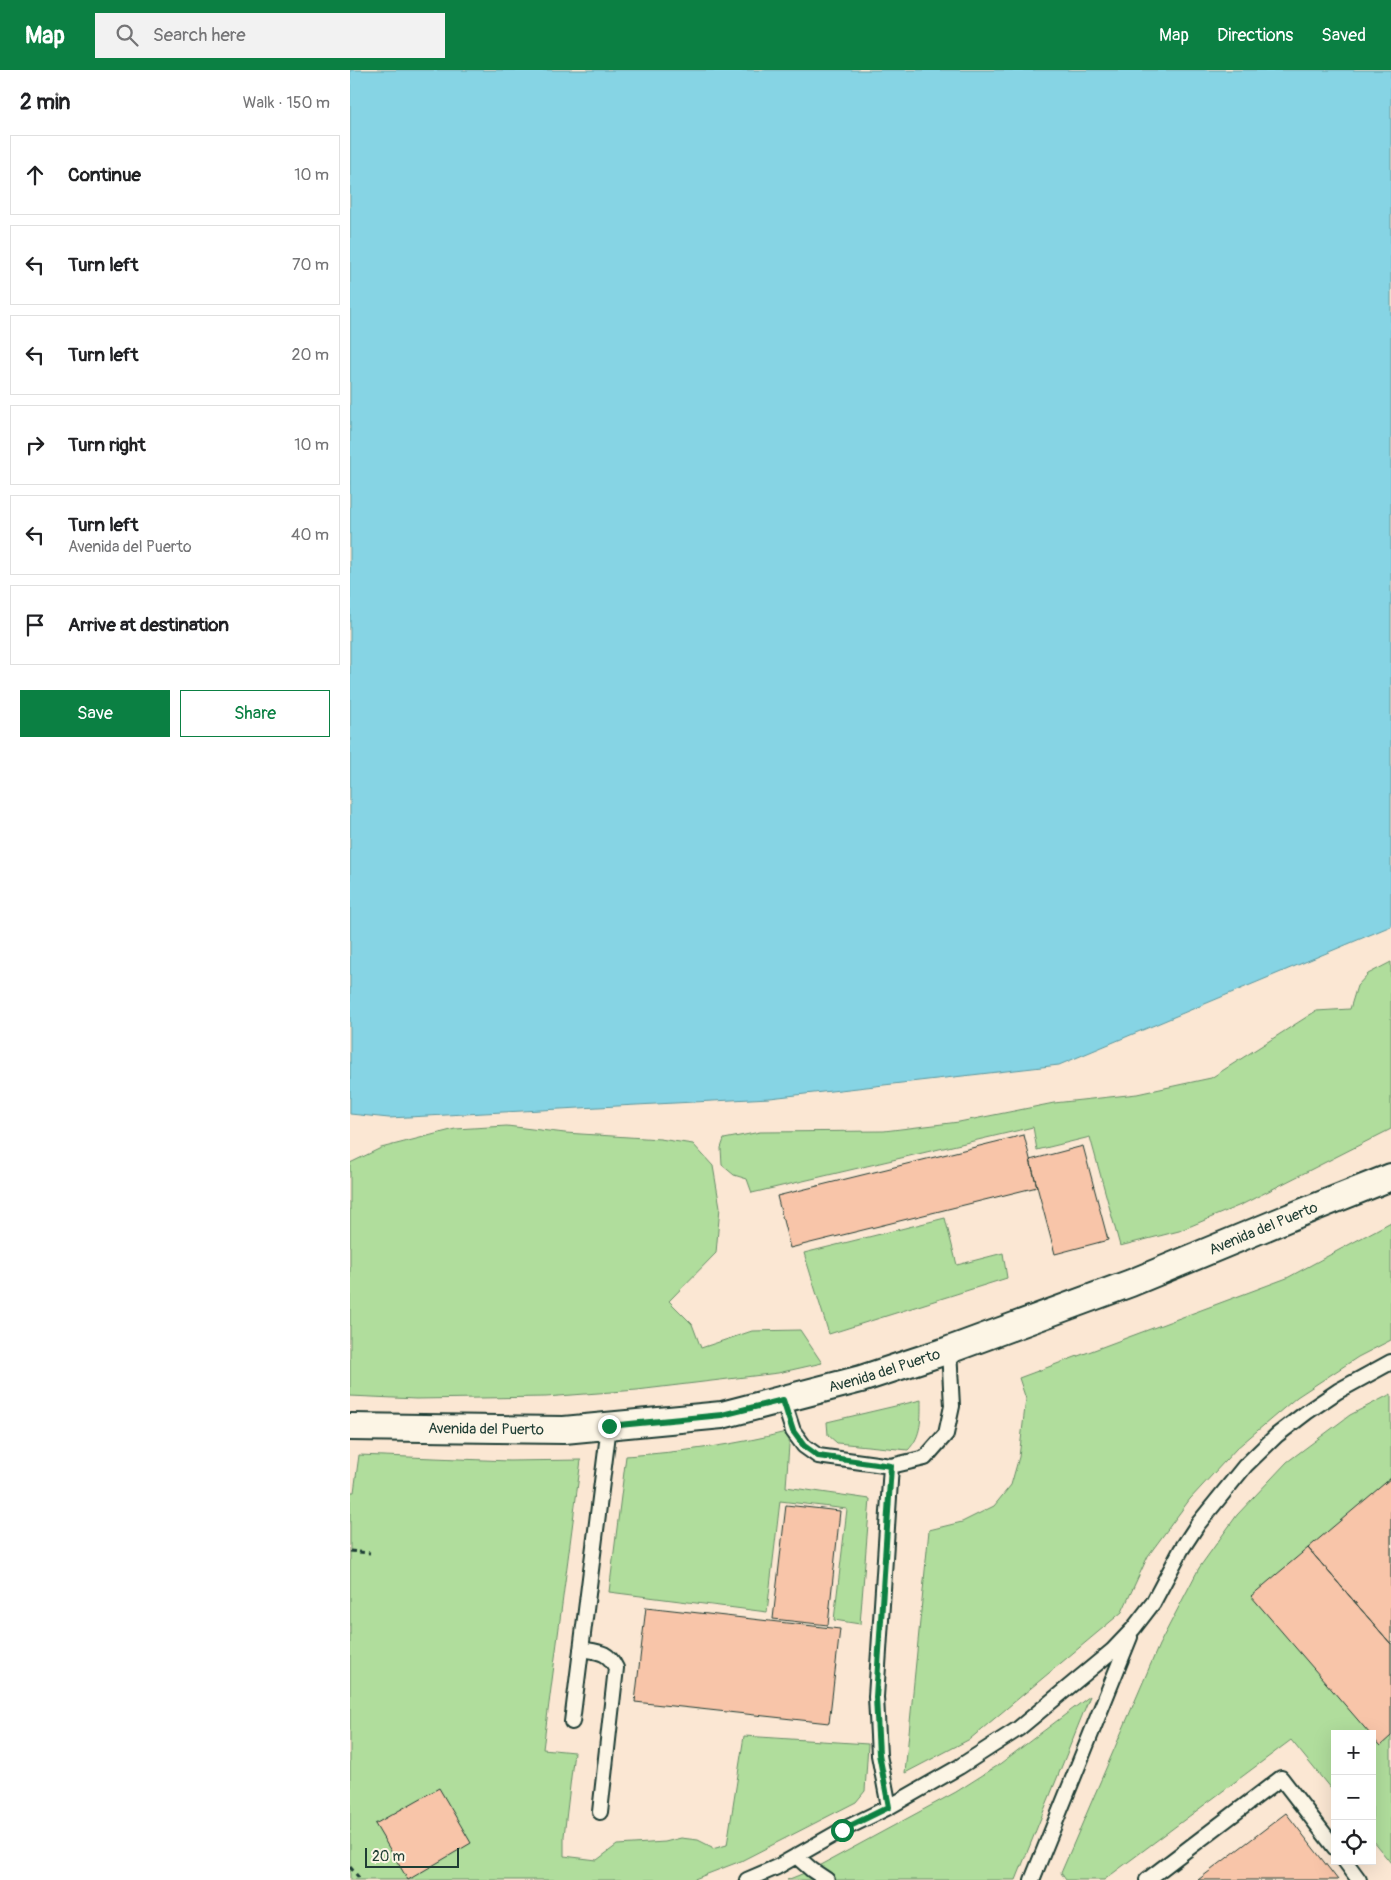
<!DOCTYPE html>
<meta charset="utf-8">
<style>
body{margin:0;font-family:Pangolin,sans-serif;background:#f2f2f2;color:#202124}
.controls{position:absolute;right:15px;bottom:15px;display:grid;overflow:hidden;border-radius:0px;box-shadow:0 5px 20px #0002}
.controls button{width:45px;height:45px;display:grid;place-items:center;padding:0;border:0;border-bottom:1px solid #e0e0e0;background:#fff;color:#202124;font:25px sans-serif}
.scale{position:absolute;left:15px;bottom:12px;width:94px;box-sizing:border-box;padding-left:5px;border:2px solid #1f3d34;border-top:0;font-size:14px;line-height:18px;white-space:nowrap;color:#1f3d34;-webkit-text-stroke:4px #fcf5e5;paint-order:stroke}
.stop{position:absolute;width:15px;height:15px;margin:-11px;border:4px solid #0b8043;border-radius:50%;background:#fff}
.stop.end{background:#0b8043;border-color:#fff;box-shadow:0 1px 5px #0008}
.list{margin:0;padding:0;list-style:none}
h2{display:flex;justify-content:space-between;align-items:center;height:65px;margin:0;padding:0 20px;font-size:21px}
h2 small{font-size:16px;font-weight:400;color:#757577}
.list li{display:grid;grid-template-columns:32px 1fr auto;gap:15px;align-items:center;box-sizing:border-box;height:80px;margin:0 10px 10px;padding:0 10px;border:1px solid #e0e0e0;border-radius:0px}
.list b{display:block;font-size:19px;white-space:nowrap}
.list p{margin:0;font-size:16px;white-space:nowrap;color:#757577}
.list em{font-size:16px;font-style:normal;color:#757577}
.actions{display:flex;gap:10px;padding:15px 20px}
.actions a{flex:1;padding:11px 0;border:1px solid #0b8043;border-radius:0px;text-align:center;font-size:18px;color:#0b8043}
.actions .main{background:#0b8043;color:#fff}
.icon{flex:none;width:28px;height:28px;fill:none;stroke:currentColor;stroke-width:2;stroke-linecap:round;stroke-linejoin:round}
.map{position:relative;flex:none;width:1041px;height:1810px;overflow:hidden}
header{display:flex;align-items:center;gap:30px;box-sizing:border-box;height:70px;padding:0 25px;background:#0b8043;color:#fff}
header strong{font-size:24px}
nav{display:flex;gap:28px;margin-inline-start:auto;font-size:18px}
.search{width:350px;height:45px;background:#f2f2f2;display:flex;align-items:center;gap:12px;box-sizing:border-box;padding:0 18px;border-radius:0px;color:#757577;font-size:19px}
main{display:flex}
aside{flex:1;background:#fff}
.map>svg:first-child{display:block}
.green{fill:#b0dd9c;stroke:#688d68}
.water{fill:#86d4e4;stroke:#5d989e}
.building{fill:#f8c5a9;stroke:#1f3d34}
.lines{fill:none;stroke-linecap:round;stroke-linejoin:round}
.service-casing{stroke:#1f3d34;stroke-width:18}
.minor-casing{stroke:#1f3d34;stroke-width:30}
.path{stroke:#1f3d34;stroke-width:3;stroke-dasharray:5 4;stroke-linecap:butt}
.service{stroke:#fcf5e5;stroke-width:14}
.minor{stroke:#fcf5e5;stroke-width:26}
.route{stroke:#0b8043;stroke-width:6}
.labels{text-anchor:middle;stroke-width:5;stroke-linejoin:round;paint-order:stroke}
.street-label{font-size:15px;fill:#1f3d34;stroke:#fcf5e5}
</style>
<header>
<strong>Map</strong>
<div class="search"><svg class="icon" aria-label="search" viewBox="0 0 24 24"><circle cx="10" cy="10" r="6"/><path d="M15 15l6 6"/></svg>Search here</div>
<nav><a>Map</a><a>Directions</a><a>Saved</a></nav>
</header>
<main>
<aside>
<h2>2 min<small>Walk · 150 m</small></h2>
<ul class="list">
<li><svg class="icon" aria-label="ahead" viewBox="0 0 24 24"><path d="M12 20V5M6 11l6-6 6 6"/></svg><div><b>Continue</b></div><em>10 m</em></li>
<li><svg class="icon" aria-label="left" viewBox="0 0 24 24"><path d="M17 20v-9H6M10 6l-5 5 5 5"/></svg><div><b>Turn left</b></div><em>70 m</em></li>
<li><svg class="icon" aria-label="left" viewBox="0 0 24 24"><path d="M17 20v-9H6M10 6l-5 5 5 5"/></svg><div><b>Turn left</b></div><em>20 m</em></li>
<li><svg class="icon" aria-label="right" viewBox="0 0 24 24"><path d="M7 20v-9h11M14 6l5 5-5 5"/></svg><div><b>Turn right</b></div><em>10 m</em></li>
<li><svg class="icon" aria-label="left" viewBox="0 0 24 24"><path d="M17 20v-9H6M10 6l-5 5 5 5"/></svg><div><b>Turn left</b><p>Avenida del Puerto</p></div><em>40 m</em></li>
<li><svg class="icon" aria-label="arrive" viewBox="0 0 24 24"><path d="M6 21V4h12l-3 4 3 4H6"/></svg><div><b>Arrive at destination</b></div></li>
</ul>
<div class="actions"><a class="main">Save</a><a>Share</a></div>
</aside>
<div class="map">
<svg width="1041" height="1810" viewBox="0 0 1041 1810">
<rect width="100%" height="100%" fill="#fbe7d3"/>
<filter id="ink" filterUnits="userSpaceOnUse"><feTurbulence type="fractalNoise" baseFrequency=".02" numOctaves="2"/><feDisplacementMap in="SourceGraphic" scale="10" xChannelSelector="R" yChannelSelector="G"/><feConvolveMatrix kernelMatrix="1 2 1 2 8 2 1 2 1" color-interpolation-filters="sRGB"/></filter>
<g filter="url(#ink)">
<!-- green -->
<path class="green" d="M 1041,892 L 1041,1059 L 893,1134 L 829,1161 L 770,1176 L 740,1067 L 687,1080 L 683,1057 L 402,1123 L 397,1109 L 384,1105 L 372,1095 L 371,1078 L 374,1069 L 410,1062 L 534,1061 L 609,1052 L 704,1033 L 787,1024 L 861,1008 L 966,941 L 1000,939 L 1007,916 L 1018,904 Z
M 157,1056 L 215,1063 L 310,1069 L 343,1074 L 363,1096 L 370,1137 L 366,1183 L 319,1231 L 342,1254 L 351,1278 L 402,1261 L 450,1260 L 472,1293 L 428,1303 L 287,1320 L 196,1327 L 66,1329 L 0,1326 L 0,1093 L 31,1078 L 105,1059 Z
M 595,1148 L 607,1195 L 653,1183 L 657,1208 L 479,1264 L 454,1183 Z
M 1041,1152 L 1041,1270 L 1008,1287 L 947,1327 L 887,1378 L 840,1429 L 798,1486 L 772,1542 L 620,1669 L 555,1703 L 579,1460 L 612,1452 L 644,1436 L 661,1415 L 669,1387 L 676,1329 L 669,1308 L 937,1208 Z
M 1041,1324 L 1041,1793 L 1022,1770 L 1022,1664 L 985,1664 L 985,1724 L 941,1670 L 754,1810 L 716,1810 L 711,1803 L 809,1575 L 849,1498 L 887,1445 L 937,1392 L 1000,1345 Z
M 571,1330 C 571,1348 572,1366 558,1380 L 487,1373 L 478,1365 L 477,1352 Z
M 440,1361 L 436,1417 L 520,1429 L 510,1554 L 484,1550 L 497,1439 L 430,1431 L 417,1542 L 259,1522 L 276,1386 C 331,1382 386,1375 440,1361 Z
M 9,1385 L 159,1391 L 231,1390 L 193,1679 L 224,1682 L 214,1766 L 214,1786 L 247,1790 L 267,1775 L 315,1772 L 331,1768 L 348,1770 L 362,1777 L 362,1779 L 377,1775 L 394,1666 L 518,1674 L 515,1721 L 506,1732 L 391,1791 L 342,1810 L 0,1810 L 0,1422 L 4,1422 Z
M 740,1626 L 666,1810 L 437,1810 L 462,1800 L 606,1722 L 647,1696 Z"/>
<!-- water -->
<path class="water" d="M 0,0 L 1041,0 L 1041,856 L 709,995 L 420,1028 L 39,1048 L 0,1044 Z"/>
<!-- building -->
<path class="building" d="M 674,1065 L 687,1117 L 440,1178 L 427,1126 Z
M 733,1076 L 758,1170 L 705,1184 L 680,1090 Z
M 1041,1408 L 1041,1574 L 958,1478 Z
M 436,1435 L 490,1441 L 478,1555 L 423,1549 Z
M 958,1478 L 1041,1574 L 1041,1666 L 1030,1676 L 1022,1667 L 1022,1664 L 1020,1664 L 901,1526 Z
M 296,1537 L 490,1559 L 479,1653 L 285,1632 Z
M 89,1718 L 121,1773 L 58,1810 L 25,1754 Z
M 936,1743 L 988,1810 L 848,1810 Z"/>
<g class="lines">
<!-- service casing -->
<g class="service-casing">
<path id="service" d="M 433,1330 L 443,1361 L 454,1376 L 468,1386 L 541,1396 L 575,1388 L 596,1364 L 602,1336 L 599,1280
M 231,1579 C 248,1582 258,1581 266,1598 L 250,1742
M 222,1652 L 259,1356
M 539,1737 L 529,1685 L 526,1627 L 541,1396
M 446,1786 L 462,1800 L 477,1810
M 995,1791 L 1009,1810
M 397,1810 L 427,1797 L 492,1760 L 539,1737 L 609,1697 L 668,1659 L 762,1581 L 783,1559 L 803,1533 L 831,1480 L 848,1454 L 895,1396 L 927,1365 L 957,1342 L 988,1321 L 1041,1292
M 682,1810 L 780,1567
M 797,1810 L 931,1708 L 985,1778"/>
</g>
<!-- minor casing -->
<g class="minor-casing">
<g id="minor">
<path id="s1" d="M 0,1357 L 214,1360 L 372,1345 L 511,1309 L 599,1280 L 781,1213 L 938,1148 L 1041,1107"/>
</g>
</g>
<!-- path -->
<path class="path" d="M 0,1481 L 20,1483
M 0,1797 L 11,1810"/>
<!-- service -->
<use href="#service" class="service"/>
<!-- minor -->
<use href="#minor" class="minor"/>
</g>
</g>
<g class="lines" filter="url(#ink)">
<!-- route -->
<path class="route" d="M 259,1356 L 372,1345 L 433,1330 L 443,1361 L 454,1376 L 468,1386 L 541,1396 L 526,1627 L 529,1684 L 539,1737 L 492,1760"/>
</g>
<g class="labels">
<!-- street labels -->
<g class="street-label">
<text dy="5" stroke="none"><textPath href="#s1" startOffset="946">Avenida del Puerto</textPath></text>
<text dy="5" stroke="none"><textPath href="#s1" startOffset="541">Avenida del Puerto</textPath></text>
<text dy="5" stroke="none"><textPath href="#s1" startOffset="136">Avenida del Puerto</textPath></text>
</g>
</g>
</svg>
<div class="controls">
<button>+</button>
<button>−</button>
<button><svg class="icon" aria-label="locate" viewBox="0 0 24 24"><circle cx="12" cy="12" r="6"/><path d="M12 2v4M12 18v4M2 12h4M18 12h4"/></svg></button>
</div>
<div class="scale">20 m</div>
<div class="stop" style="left:492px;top:1760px"></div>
<div class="stop end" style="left:259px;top:1356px"></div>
</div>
</main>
